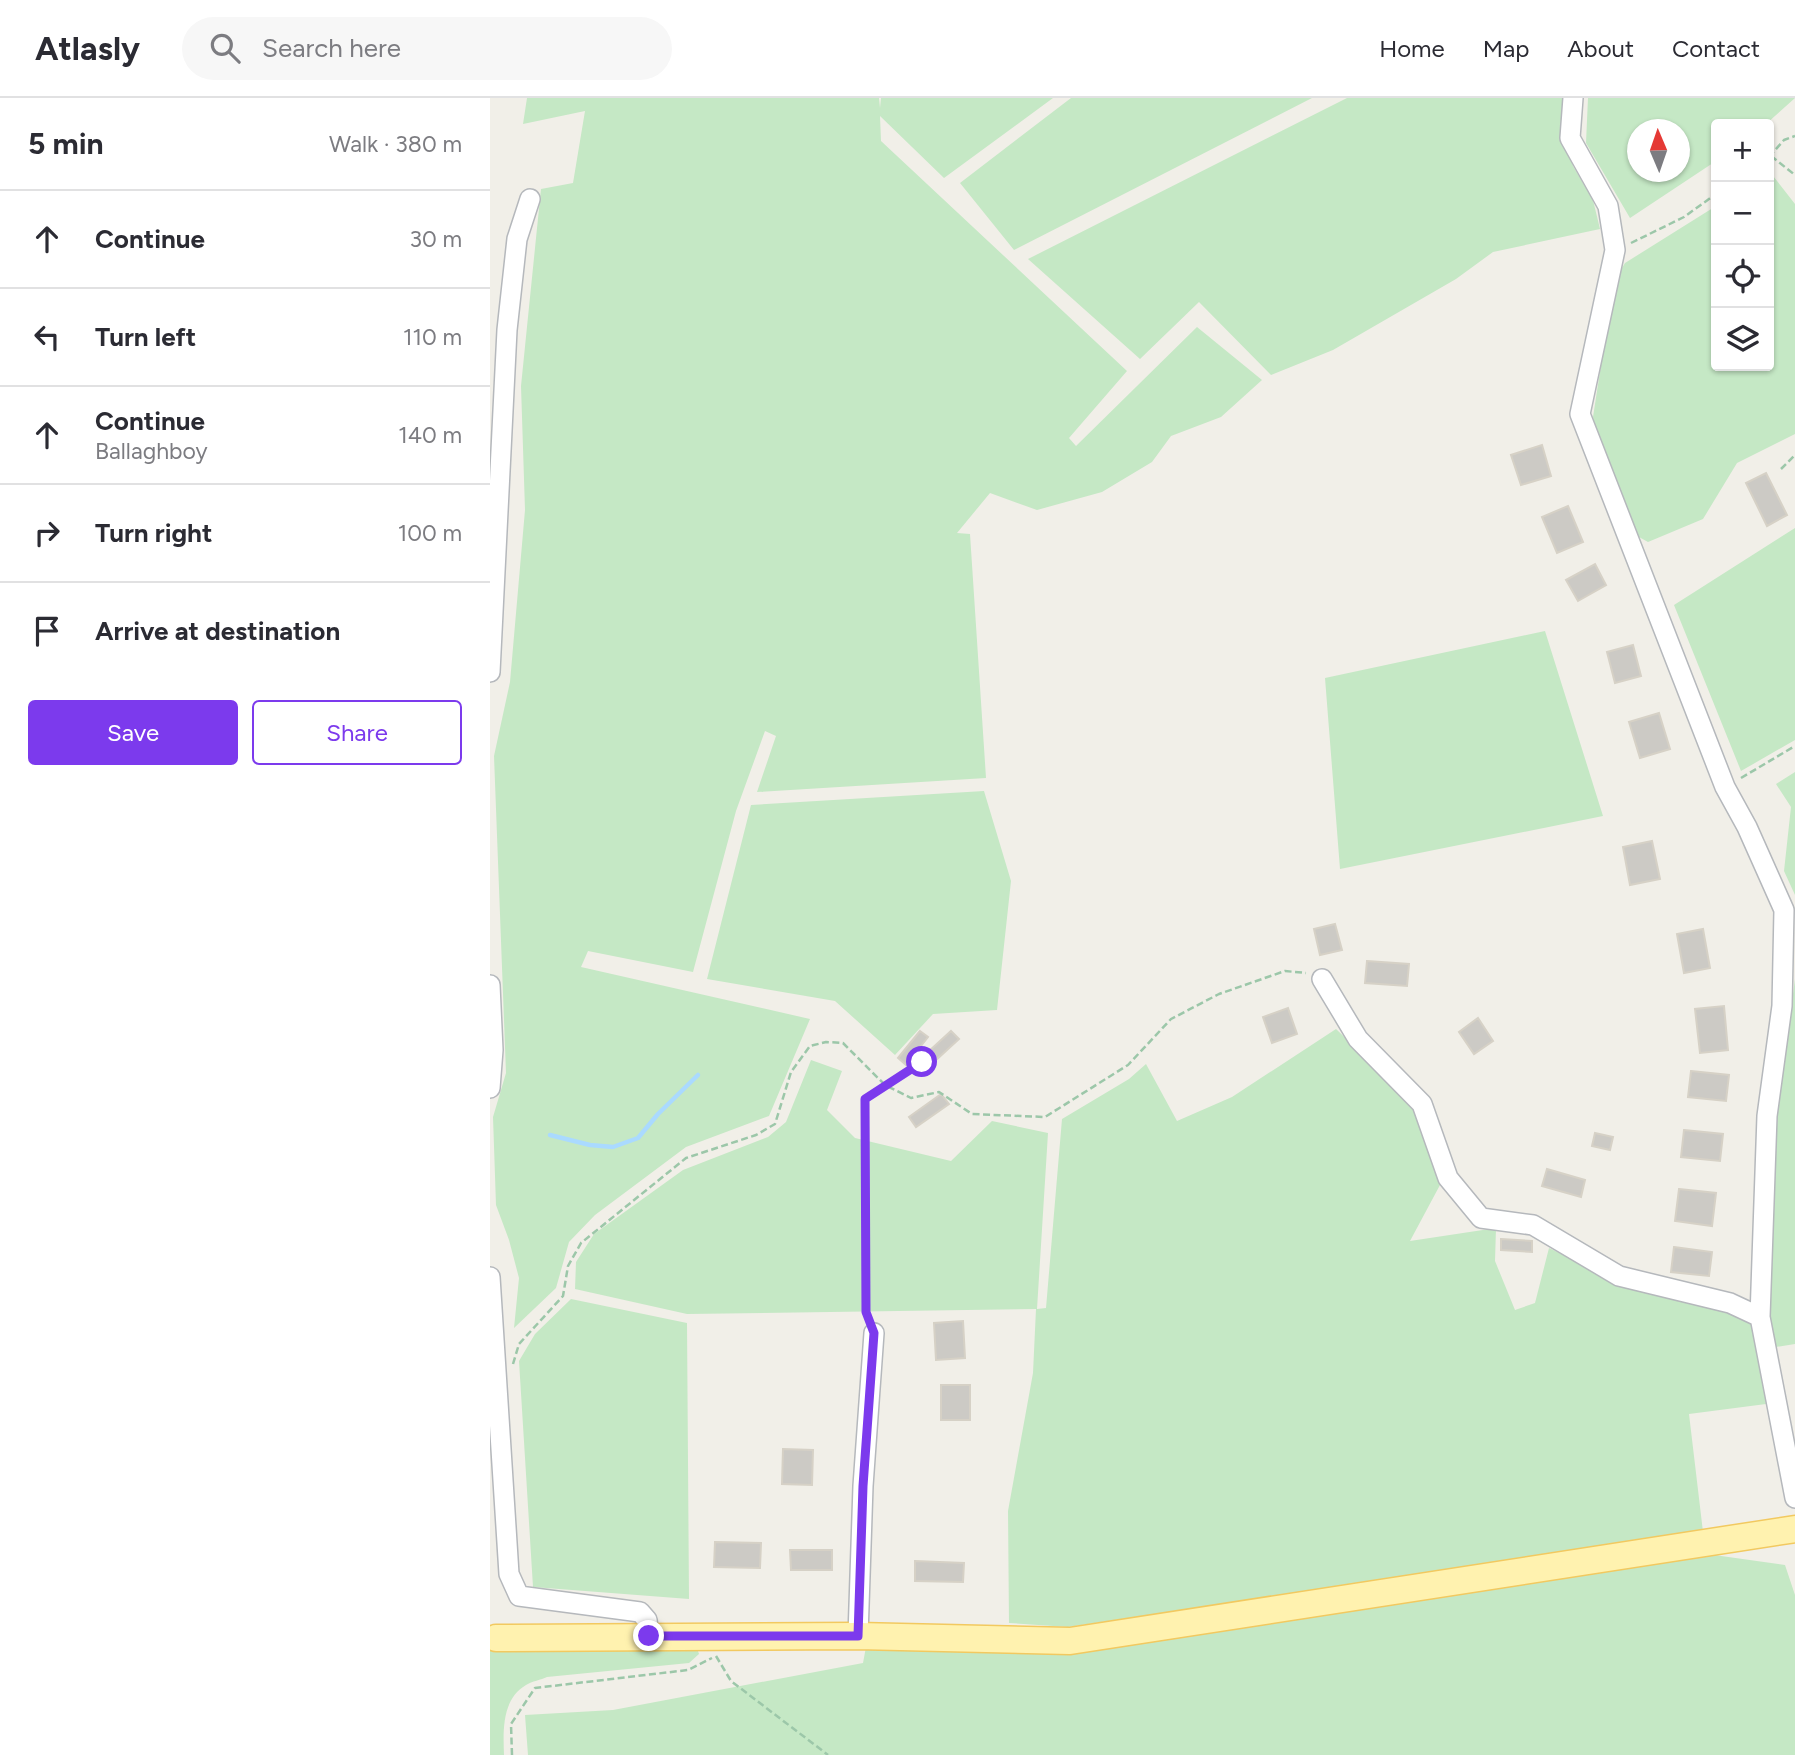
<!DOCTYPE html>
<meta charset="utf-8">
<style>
body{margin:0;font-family:Figtree,sans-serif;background:#f7f7f7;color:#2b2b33}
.controls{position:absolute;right:21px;top:21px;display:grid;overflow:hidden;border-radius:7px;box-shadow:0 2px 5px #0004}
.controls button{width:63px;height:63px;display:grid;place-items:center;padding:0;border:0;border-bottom:2px solid #e1e1e2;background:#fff;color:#2b2b33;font:35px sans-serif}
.compass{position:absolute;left:1137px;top:21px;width:63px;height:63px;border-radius:50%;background:#fff;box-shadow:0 2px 5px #0004;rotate:358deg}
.stop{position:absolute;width:21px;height:21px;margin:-16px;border:5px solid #7c3aed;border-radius:50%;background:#fff}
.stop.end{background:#7c3aed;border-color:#fff;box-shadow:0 2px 7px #0008}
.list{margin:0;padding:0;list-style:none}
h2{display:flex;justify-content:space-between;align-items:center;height:91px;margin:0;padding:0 28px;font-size:30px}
h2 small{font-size:23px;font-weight:400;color:#7c7c81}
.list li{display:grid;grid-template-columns:46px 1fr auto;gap:21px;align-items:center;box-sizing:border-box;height:98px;padding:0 28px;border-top:2px solid #e1e1e2}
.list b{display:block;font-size:26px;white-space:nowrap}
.list p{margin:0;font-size:23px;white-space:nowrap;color:#7c7c81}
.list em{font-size:23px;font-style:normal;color:#7c7c81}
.actions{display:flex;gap:14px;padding:21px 28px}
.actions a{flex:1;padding:16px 0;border:2px solid #7c3aed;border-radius:7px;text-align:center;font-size:24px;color:#7c3aed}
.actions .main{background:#7c3aed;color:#fff}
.icon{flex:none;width:38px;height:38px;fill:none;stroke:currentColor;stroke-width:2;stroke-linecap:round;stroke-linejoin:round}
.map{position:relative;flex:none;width:1305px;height:1657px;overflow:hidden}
header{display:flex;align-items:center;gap:42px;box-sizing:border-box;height:98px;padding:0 35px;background:#fff;border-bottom:2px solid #e1e1e2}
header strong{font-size:33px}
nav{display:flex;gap:38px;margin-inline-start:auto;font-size:24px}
.search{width:490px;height:63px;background:#f7f7f7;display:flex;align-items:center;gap:18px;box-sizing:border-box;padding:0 24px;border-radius:38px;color:#7c7c81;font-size:26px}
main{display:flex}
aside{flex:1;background:#fff}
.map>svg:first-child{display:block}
.green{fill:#c5e8c5;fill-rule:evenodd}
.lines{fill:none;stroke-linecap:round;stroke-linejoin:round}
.stream{stroke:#aadaff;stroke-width:4.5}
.building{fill:#cccac5;stroke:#d6d1c6;stroke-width:2}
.minor-casing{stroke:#b5b8bc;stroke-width:22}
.major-casing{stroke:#f2c960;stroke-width:29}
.path{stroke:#9cc7a9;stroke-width:2.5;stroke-dasharray:7 3.5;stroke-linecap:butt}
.minor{stroke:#fff;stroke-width:19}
.major{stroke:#fff2af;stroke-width:26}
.route{stroke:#7c3aed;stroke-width:9}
</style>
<header>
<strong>Atlasly</strong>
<div class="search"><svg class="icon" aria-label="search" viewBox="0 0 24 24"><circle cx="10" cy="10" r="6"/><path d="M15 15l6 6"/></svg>Search here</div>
<nav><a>Home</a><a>Map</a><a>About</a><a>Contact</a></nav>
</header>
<main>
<aside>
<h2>5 min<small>Walk · 380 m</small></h2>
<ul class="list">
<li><svg class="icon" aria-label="ahead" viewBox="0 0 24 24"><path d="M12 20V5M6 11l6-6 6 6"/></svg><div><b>Continue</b></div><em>30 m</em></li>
<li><svg class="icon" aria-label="left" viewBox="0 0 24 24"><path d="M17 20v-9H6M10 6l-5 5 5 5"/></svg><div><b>Turn left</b></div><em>110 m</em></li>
<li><svg class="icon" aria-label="ahead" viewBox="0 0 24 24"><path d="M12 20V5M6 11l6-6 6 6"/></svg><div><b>Continue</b><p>Ballaghboy</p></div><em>140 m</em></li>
<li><svg class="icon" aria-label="right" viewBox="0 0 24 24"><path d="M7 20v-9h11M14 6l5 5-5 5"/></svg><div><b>Turn right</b></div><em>100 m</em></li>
<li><svg class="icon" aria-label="arrive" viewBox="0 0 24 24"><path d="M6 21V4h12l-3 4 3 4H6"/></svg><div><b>Arrive at destination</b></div></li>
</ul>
<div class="actions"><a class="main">Save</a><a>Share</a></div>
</aside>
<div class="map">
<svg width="1305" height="1657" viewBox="0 0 1305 1657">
<rect width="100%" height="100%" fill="#f1efe8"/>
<!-- green -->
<path class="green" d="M 37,0 L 389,0 L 390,10 L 391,0 L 563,0 L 454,80 L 390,18 L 391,43 L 637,273 L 579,340 L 586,348 L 707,229 L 772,282 L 731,319 L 681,338 L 662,364 L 612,394 L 547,412 L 500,395 L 467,435 L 480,436 L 496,680 L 267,694 L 286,638 L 275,633 L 246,713 L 203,874 L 98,853 L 91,869 L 320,921 L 279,1018 L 196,1049 L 105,1117 L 79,1144 L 66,1190 L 24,1230 L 29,1180 L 19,1142 L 6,1107 L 3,1019 L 16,975 L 4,658 L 20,584 L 35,412 L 31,288 L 51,91 L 83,85 L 95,13 L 33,26 Z
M 581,0 L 822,0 L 524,152 L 470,85 Z
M 857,0 L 1077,0 L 1074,20 L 1083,68 L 1103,102 L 1110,131 L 1003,154 L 966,181 L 843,252 L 781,277 L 709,204 L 650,261 L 538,161 Z
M 1098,0 L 1305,0 L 1276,26 L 1226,26 L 1226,63 L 1140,120 L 1096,45 ZM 1148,32 L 1190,32 L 1190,74 L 1148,74 Z
M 1280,74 L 1305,106 L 1305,336 L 1247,365 L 1213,421 L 1158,444 L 1149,439 L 1107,341 L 1103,319 L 1124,183 L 1135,165 L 1226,108 L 1226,268 L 1279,268 Z
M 1305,430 L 1305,642 L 1251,673 L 1184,507 Z
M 1055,533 L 1113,718 L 850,771 L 835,580 Z
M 1305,674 L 1305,797 L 1294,773 L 1301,709 L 1286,686 Z
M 494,693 L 521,783 L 507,912 L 443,916 L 405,957 L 345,903 L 217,881 L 261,707 Z
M 1305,881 L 1305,1246 L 1286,1249 L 1280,1218 L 1286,1022 Z
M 846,931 L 925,1007 L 950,1087 L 920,1143 L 1006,1130 L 1005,1163 L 1025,1212 L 1045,1205 L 1059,1150 L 1148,1193 L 1240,1212 L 1265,1227 L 1276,1306 L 1199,1316 L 1213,1434 L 578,1529 L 519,1525 L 518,1413 L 543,1275 L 546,1211 L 197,1216 L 85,1191 L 86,1164 L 104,1136 L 193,1072 L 278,1039 L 296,1024 L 321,962 L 352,973 L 337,1012 L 365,1040 L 461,1063 L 502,1023 L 558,1035 L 547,1211 L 556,1210 L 572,1021 L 639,981 L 656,966 L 687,1023 L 742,999 Z
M 81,1201 L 197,1225 L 199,1501 L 43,1489 L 29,1263 L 45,1236 Z
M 1217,1456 L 1295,1467 L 1305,1497 L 1305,1657 L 38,1657 L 35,1617 L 123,1612 L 373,1565 L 376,1549 L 453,1549 Z
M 207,1550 L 209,1556 L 199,1565 L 57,1579 C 51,1582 42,1583 36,1587 C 12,1601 13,1632 14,1657 L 0,1657 L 0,1552 Z"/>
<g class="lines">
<!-- stream -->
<path class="stream" d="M 60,1037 L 100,1047 L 123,1049 L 148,1040 L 168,1016 L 208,977"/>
</g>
<!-- building -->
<path class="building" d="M 1052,347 L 1061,378 L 1031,387 L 1021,357 Z
M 1276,375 L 1297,417 L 1277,428 L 1256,385 Z
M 1078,408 L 1093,444 L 1067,455 L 1052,419 Z
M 1105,466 L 1116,487 L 1088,503 L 1076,482 Z
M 1143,547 L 1151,578 L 1125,585 L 1117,554 Z
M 1169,615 L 1180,651 L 1150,660 L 1139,624 Z
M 1162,743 L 1170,781 L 1140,787 L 1133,749 Z
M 845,826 L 852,852 L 830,857 L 824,831 Z
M 1213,831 L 1220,870 L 1194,875 L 1187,836 Z
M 877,863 L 919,866 L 917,888 L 875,885 Z
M 1234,908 L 1238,952 L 1210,955 L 1205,911 Z
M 798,910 L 807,936 L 782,945 L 773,919 Z
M 988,920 L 1003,943 L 984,956 L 969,934 Z
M 430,933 L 438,939 L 416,967 L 408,960 Z
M 461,933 L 469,941 L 446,962 L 438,954 Z
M 1201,973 L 1239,977 L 1236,1003 L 1198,999 Z
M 451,996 L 459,1006 L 426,1029 L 419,1019 Z
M 1194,1032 L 1233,1036 L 1230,1063 L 1191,1059 Z
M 1105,1035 L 1123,1039 L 1120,1052 L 1102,1048 Z
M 1057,1071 L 1095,1082 L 1091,1099 L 1052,1088 Z
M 1189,1091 L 1226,1095 L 1222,1128 L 1185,1123 Z
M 1011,1141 L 1042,1143 L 1042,1154 L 1011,1152 Z
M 1184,1149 L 1222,1154 L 1219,1178 L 1181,1174 Z
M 473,1223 L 475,1260 L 446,1262 L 444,1225 Z
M 451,1287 L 480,1287 L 480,1322 L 451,1322 Z
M 293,1351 L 323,1352 L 322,1387 L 292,1386 Z
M 225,1444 L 271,1445 L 270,1470 L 224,1469 Z
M 300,1452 L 342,1452 L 342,1472 L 301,1472 Z
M 425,1463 L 474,1465 L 473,1484 L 425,1483 Z"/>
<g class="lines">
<!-- minor casing -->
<g class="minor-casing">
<path id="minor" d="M 1083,0 L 1080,40 L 1118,108 L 1125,152 L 1090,316 L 1235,689 L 1257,729 L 1294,812 L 1292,908 L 1277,1018 L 1270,1219 L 1305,1400
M 0,574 L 17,232 L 27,141 L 40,101
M 832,881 L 868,941 L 932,1006 L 958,1080 L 991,1120 L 1043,1127 L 1129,1178 L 1240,1205 L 1270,1219
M 0,887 L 3,952 L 0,990
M 0,1179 L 19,1476 L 29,1498 L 150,1514 L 157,1522 L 159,1538
M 368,1538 L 373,1388 L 384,1235"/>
</g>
<!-- major casing -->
<g class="major-casing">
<path id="major" d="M 6,1540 L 368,1538 L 580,1543 L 1305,1431"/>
</g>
<!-- path -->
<path class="path" d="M 1281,58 L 1305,77
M 1279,59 L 1294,42 L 1305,38
M 1141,145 L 1194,119 L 1226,96
M 1291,371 L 1305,357
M 1251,680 L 1305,648
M 378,1220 L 376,1214 L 375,1001 L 432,964
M 23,1266 L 29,1246 L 73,1198 L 78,1168 L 91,1145 L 196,1060 L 266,1037 L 285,1026 L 301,974 L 320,948 L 336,944 L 353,945 L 395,987 L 421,1000 L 449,994 L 482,1016 L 555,1019 L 638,967 L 681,921 L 729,896 L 795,873 L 816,875
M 226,1558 L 241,1583 L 338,1657
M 22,1657 L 21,1626 L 45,1590 L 198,1572 L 222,1560"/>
<!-- minor -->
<use href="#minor" class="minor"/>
<!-- major -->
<use href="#major" class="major"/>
</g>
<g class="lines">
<!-- route -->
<path class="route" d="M 159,1538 L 368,1538 L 373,1388 L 384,1235 L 376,1214 L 375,1001 L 432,964"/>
</g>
</svg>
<div class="controls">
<button>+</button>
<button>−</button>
<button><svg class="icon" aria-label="locate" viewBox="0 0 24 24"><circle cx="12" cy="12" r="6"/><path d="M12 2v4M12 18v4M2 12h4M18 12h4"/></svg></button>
<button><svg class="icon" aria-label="layers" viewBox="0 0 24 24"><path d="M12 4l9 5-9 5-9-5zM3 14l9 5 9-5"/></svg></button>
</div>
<svg class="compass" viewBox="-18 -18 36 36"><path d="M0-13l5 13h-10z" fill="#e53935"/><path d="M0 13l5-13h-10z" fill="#7c7c81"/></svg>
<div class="stop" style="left:432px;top:964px"></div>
<div class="stop end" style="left:159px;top:1538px"></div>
</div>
</main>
